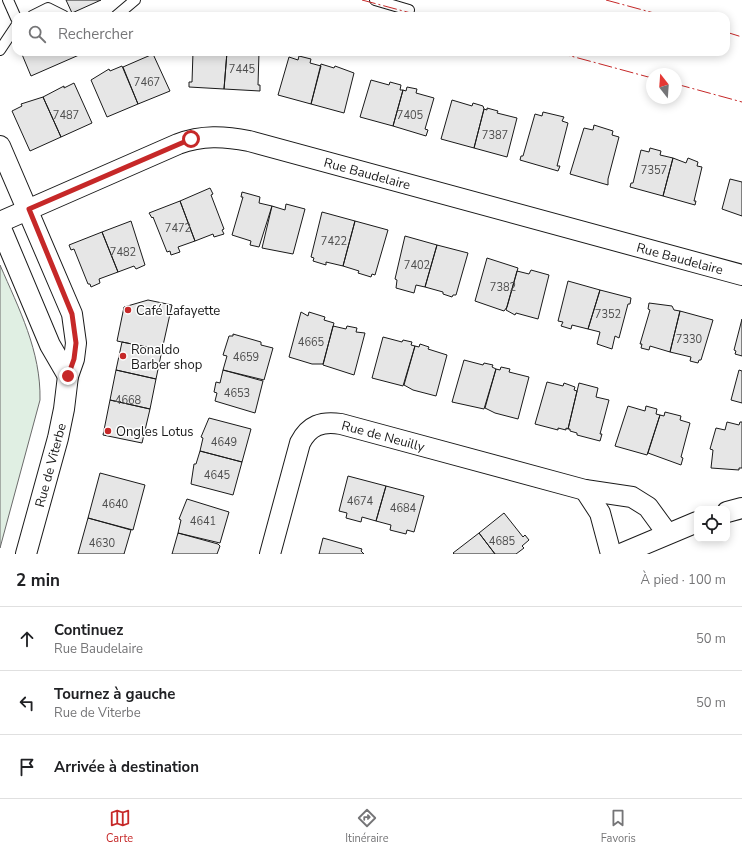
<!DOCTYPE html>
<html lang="fr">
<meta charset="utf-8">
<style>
body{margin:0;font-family:"Nunito Sans",sans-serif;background:#f6f6f6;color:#202124}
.controls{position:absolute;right:12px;bottom:12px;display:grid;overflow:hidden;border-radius:8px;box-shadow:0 2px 10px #0003}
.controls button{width:36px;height:36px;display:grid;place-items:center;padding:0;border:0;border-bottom:1px solid #e0e0e0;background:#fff;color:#202124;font:20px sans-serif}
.compass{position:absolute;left:646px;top:68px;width:36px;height:36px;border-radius:50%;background:#fff;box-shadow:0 2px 10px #0003;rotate:343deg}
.stop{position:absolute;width:12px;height:12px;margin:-9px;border:3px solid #c62828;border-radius:50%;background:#fff}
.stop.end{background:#c62828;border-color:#fff;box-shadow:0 1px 4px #0008}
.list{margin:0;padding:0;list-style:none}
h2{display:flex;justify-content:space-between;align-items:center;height:52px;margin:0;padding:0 16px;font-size:17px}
h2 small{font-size:13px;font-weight:400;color:#757577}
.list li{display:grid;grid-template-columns:26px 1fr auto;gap:12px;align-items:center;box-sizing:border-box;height:64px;padding:0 16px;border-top:1px solid #e0e0e0}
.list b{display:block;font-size:15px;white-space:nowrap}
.list p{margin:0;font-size:13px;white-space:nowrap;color:#757577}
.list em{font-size:13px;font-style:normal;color:#757577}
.icon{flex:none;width:22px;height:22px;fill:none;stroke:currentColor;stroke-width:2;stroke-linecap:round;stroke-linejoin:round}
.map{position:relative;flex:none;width:742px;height:554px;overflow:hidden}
.search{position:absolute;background:#fff;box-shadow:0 2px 10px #0003;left:12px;right:12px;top:12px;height:44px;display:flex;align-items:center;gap:10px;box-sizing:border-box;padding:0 14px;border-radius:12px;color:#757577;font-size:15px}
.sheet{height:244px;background:#fff}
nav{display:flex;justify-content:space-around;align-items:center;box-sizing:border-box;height:56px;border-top:1px solid #e0e0e0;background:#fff;font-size:11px;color:#757577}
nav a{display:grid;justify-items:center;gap:2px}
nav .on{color:#c62828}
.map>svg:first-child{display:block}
.green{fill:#e0efe3;stroke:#6a6a6a}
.building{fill:#e6e6e6;stroke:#1a1a1a}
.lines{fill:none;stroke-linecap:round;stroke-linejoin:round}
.lane-casing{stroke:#1a1a1a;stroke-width:12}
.street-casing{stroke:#1a1a1a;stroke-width:22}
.lane{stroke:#fff;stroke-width:10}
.street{stroke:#fff;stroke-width:20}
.power{stroke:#c62828;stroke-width:1;stroke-dasharray:14 3 2 3;stroke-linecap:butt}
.route{stroke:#c62828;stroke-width:5}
.poi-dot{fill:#c62828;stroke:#fff;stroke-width:1.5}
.labels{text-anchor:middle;stroke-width:3;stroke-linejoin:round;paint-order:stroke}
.number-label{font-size:11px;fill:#4d4d4d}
.street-label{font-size:13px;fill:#1a1a1a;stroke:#fff}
.poi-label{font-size:13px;fill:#1a1a1a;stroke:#fff;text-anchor:start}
</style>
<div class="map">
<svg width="742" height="554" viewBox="0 0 742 554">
<rect width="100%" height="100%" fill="#fff"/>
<!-- green -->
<path class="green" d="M 0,265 C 19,309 41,351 40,400 L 0,548 Z"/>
<!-- building -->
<path class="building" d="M 66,0 L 101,0 L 72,13 Z
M 21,52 L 78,52 L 79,55 L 31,76 Z
M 193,52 L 227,52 L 224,89 L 189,87 L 189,82 L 192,82 Z
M 227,52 L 259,52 L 258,85 L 260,85 L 260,91 L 224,89 Z
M 153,54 L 170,91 L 138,104 L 123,67 Z
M 299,56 L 311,59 L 310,63 L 321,66 L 311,104 L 278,95 L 289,57 L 298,60 Z
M 321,64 L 334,68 L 335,66 L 354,73 L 344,113 L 311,104 Z
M 122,66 L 138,104 L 107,117 L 91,80 L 109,69 L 110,71 Z
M 371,80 L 389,85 L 390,82 L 401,85 L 400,90 L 403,90 L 393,126 L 360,117 Z
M 74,83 L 92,123 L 61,137 L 43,97 L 64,86 L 64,88 Z
M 407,87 L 417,89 L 416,93 L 434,98 L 425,129 L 428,130 L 426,136 L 393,126 L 403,90 L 406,91 Z
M 43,97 L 61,137 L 30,151 L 12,111 L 22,106 L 21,104 Z
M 452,100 L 472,106 L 473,103 L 483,106 L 484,109 L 474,148 L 441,139 Z
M 487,108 L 498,111 L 497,113 L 517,118 L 507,157 L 474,148 L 484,109 L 487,110 Z
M 543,112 L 564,117 L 562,121 L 568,123 L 557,166 L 560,166 L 558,171 L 520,160 L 521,156 L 523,156 L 535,114 L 542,116 Z
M 594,125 L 613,131 L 612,135 L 619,137 L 608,179 L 608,185 L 570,174 L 584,128 L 593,130 Z
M 650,148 L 661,151 L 660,155 L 673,158 L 663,196 L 630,187 L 631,183 L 633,183 L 641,150 L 649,152 Z
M 673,158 L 686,163 L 688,158 L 698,162 L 697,166 L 702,167 L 694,201 L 696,201 L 695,205 L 663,196 Z
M 730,179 L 742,182 L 742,216 L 722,209 Z
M 210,188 L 213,194 L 211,195 L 224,229 L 222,230 L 224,234 L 214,237 L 213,234 L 195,241 L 180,201 Z
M 242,192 L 260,197 L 259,203 L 272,206 L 259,247 L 250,245 L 251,241 L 232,235 L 243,197 L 241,197 Z
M 180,201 L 195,241 L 178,247 L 180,252 L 171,255 L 170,251 L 167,252 L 153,217 L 152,218 L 149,213 Z
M 286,204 L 305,209 L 293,254 L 262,248 L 272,206 L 285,210 Z
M 322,212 L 355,221 L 343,266 L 326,262 L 326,265 L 313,261 L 314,258 L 311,257 Z
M 131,221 L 145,265 L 136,269 L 134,266 L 118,272 L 102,232 Z
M 355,221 L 388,230 L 375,275 L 372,274 L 371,277 L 358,273 L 359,271 L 343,266 Z
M 102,232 L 118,272 L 99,279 L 100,283 L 91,287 L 90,284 L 88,284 L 74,249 L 71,250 L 69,245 Z
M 405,236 L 437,245 L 425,287 L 416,285 L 414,293 L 396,288 L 397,280 L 395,279 Z
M 437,245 L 468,253 L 456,295 L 453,295 L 452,297 L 443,294 L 443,292 L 425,287 Z
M 487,258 L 518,268 L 507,307 L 504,311 L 475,301 Z
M 531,270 L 549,275 L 538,319 L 516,313 L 515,315 L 506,310 L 517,271 L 529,274 Z
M 568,281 L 600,290 L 588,329 L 572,325 L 571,329 L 561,326 L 563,322 L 558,321 Z
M 600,290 L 631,298 L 630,304 L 628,304 L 619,338 L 615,336 L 612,349 L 597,344 L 600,332 L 588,329 Z
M 148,300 L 172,305 L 162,350 L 117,341 L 124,307 Z
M 649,303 L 672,306 L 674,310 L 680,311 L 670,352 L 650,346 L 649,350 L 641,348 L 642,344 L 640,344 L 650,310 L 648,309 Z
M 680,311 L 713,320 L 701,360 L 699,360 L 698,363 L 690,361 L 691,357 L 670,352 Z
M 301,312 L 308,316 L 309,312 L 325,317 L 324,320 L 334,323 L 323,364 L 312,364 L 289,357 Z
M 742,319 L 742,356 L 735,354 L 736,351 L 734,350 Z
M 333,326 L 346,329 L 347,326 L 357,328 L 356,332 L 365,333 L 354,375 L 323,365 Z
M 233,334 L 261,342 L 261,345 L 273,348 L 264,380 L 223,370 L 227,356 L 223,355 L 229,336 L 233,336 Z
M 383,337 L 402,342 L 403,340 L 412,342 L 411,345 L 415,346 L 403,386 L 372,378 Z
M 122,342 L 162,350 L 156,379 L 116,370 Z
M 420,344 L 429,347 L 428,349 L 447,355 L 436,396 L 413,390 L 404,385 L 415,346 L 419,347 Z
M 464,360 L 483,365 L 484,363 L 493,365 L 492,367 L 496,369 L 484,409 L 452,402 Z
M 501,367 L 510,369 L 509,372 L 529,377 L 518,419 L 495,413 L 485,408 L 496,369 L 500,370 Z
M 116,370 L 156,379 L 150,409 L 110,400 Z
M 223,370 L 263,381 L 255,413 L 215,401 L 217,393 L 214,392 L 216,382 L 220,383 Z
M 739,370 L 742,371 L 742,403 L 731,400 Z
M 547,382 L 563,386 L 564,383 L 575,387 L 574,390 L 577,391 L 568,429 L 566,428 L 566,430 L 558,428 L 558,430 L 535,424 Z
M 579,383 L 598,388 L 596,397 L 609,400 L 600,434 L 602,434 L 600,441 L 577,435 L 577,433 L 570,431 L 570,429 L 568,429 Z
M 110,400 L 150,409 L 142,443 L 103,435 Z
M 628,406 L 645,411 L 646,406 L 657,409 L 656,414 L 660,415 L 647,455 L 615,446 Z
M 665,412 L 681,416 L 680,420 L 690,423 L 681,457 L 683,458 L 681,465 L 648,453 L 660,415 L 664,416 Z
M 209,418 L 251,429 L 242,462 L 200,451 L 203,438 L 201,437 Z
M 727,422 L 739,425 L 740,422 L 742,422 L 742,468 L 739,468 L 739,470 L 711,468 L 713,450 L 710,449 L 716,428 L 725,430 Z
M 200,451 L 242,462 L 233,495 L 191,484 L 194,464 L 196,464 Z
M 100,473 L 145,485 L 133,530 L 88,518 Z
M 348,476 L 386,486 L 376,521 L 362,517 L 361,522 L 346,518 L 347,513 L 339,511 Z
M 386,486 L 424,496 L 414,532 L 407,530 L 406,534 L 390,530 L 391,525 L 376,521 Z
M 187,499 L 229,512 L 220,543 L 178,533 L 181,520 L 179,519 Z
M 504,513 L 523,537 L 525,535 L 529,540 L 522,546 L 524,548 L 516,554 L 495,554 L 479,533 Z
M 88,518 L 131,530 L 124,554 L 78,554 Z
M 178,533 L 218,544 L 220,546 L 217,554 L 172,554 Z
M 479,533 L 495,554 L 454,554 L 453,553 Z
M 323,538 L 362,549 L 361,551 L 364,554 L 319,554 Z"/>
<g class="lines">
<!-- lane casing -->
<g class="lane-casing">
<path id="lane" d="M 8,0 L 16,18
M 375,0 L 409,10
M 32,16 L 48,8 L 64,16
M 116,16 L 135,0
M 0,50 L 16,26"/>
</g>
<!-- street casing -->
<g class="street-casing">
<g id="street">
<path d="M 0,146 L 72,314 L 76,343 L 74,359 L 68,376 L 64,409 L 58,438 L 26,554"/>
<path id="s1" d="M 0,222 L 178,144 C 202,135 224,136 249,141 L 742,275"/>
<path d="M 0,226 L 50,345 L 68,376"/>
<path d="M 585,490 L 600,513 L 611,554"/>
<path d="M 727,512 L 742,508"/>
<path id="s2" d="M 270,554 L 300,443 C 309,425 322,421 341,424 L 585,490 L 632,497 L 648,507 L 667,533"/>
<path d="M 621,554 L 697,522"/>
</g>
</g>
<!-- lane -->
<use href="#lane" class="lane"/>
<!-- street -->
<use href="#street" class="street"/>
<!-- power -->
<path class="power" d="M 362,0 L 422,16
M 606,0 L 665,16
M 726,32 L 742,37
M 556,52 L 652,78
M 676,84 L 742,102"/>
</g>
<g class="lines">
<!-- route -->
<path class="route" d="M 68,376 L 74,359 L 76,343 L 72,314 L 29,209 L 191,139"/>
</g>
<!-- markers -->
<g class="poi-dot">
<circle cx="128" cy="310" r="4"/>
<circle cx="123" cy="356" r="4"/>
<circle cx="108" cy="431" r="4"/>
</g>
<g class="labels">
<!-- number labels -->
<g class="number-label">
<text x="242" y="73">7445</text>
<text x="147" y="86">7467</text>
<text x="66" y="119">7487</text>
<text x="410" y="119">7405</text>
<text x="495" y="139">7387</text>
<text x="654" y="174">7357</text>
<text x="178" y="232">7472</text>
<text x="334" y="245">7422</text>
<text x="123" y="256">7482</text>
<text x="417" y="269">7402</text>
<text x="503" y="291">7382</text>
<text x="608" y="318">7352</text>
<text x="689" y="343">7330</text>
<text x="311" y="346">4665</text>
<text x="246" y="361">4659</text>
<text x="237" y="397">4653</text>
<text x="128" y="404">4668</text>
<text x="224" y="446">4649</text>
<text x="217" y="479">4645</text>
<text x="360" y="505">4674</text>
<text x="115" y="508">4640</text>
<text x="403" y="512">4684</text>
<text x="203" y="525">4641</text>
<text x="502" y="545">4685</text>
<text x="102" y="547">4630</text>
</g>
<!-- street labels -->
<g class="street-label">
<text dy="5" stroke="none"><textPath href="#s1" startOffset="389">Rue Baudelaire</textPath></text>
<text dy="5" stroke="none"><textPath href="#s1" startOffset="713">Rue Baudelaire</textPath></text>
<text dy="5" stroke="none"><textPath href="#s2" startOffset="208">Rue de Neuilly</textPath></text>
<text transform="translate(50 465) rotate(-75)" y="5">Rue de Viterbe</text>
</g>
<!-- poi labels -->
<g class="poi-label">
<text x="136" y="315">Café Lafayette</text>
<text x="131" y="354">Ronaldo<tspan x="131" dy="15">Barber shop</tspan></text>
<text x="116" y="436">Ongles Lotus</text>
</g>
</g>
</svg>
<div class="controls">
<button><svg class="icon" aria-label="locate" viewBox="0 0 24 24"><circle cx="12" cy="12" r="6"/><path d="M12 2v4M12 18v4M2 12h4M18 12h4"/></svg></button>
</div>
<svg class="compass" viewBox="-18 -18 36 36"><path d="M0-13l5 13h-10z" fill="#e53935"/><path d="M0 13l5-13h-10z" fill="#757577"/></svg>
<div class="stop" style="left:191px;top:139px"></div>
<div class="stop end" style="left:68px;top:376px"></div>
<div class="search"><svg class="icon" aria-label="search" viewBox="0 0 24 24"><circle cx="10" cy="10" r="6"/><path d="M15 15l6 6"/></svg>Rechercher</div>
</div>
<section class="sheet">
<h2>2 min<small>À pied · 100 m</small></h2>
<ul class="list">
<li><svg class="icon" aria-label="ahead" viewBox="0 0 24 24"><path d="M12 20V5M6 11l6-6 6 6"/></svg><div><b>Continuez</b><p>Rue Baudelaire</p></div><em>50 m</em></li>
<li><svg class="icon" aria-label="left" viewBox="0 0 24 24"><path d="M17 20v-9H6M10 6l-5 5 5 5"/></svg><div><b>Tournez à gauche</b><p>Rue de Viterbe</p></div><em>50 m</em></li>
<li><svg class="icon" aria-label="arrive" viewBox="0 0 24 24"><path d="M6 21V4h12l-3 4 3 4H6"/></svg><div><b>Arrivée à destination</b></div></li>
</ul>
</section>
<nav>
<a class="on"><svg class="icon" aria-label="map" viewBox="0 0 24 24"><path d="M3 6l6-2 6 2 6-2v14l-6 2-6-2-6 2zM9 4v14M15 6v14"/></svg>Carte</a>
<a><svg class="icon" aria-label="directions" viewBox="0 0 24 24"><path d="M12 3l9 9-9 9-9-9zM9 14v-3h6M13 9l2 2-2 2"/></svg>Itinéraire</a>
<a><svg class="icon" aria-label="saved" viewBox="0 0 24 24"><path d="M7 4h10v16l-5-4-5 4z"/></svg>Favoris</a>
</nav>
